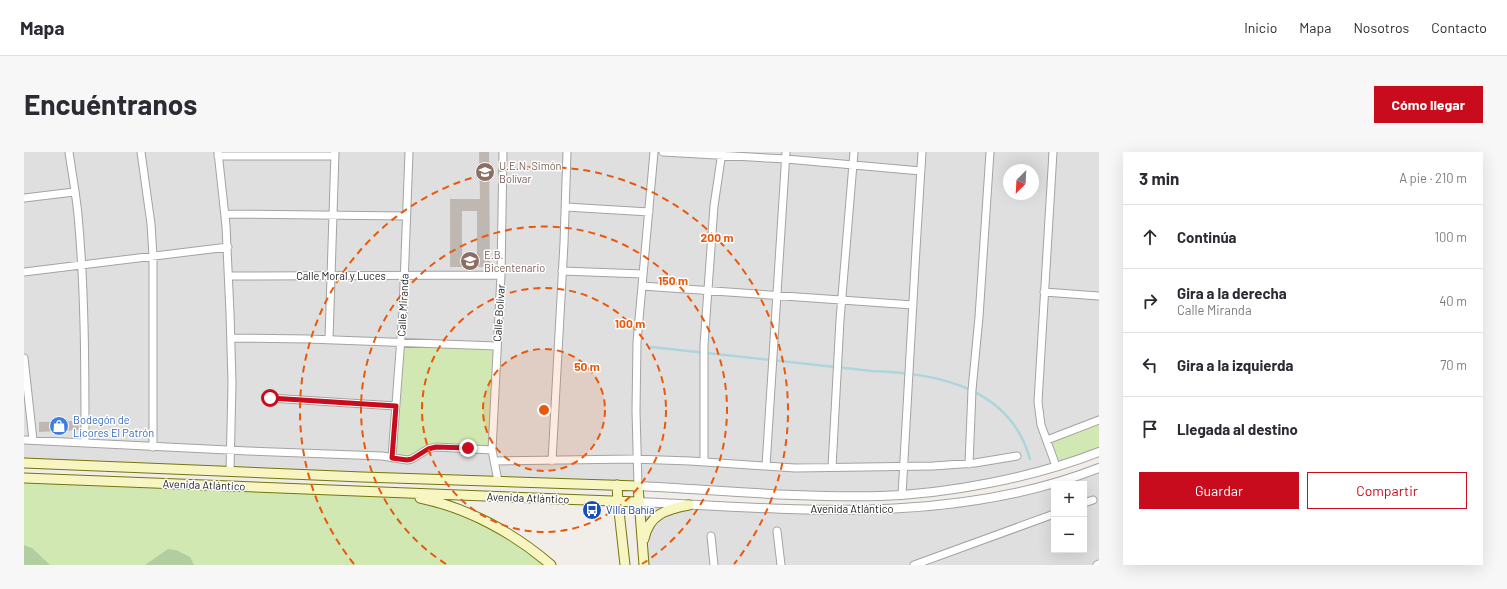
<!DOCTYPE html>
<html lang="es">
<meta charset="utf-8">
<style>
body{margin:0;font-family:Barlow,sans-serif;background:#f7f7f7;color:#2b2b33}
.controls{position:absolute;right:12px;bottom:12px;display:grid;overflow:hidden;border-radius:0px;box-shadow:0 4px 16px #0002}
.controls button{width:36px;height:36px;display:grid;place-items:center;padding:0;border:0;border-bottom:1px solid #e1e1e2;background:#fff;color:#2b2b33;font:20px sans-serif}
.compass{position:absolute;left:979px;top:12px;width:36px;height:36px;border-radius:50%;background:#fff;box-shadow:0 4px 16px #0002;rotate:204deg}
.stop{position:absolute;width:12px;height:12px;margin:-9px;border:3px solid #c80c1d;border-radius:50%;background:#fff}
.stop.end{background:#c80c1d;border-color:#fff;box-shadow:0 1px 4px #0008}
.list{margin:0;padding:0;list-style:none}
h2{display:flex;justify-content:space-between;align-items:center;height:52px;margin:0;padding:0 16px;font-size:17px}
h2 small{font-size:13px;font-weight:400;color:#7c7c81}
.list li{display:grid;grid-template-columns:26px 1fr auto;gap:12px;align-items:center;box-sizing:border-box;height:64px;padding:0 16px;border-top:1px solid #e1e1e2}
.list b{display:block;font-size:15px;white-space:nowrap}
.list p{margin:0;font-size:13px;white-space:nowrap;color:#7c7c81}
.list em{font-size:13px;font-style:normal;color:#7c7c81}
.actions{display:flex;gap:8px;padding:12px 16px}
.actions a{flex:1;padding:9px 0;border:1px solid #c80c1d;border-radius:0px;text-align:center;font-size:14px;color:#c80c1d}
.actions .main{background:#c80c1d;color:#fff}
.icon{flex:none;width:22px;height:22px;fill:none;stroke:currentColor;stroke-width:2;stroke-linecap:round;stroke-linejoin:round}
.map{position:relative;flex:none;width:1075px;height:413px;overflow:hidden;border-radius:0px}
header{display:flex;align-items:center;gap:24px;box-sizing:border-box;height:56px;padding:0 20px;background:#fff;border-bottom:1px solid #e1e1e2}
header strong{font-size:19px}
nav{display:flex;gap:22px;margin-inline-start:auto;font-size:14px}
.intro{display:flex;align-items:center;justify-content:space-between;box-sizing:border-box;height:96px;padding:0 24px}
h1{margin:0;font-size:28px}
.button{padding:10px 18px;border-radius:0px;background:#c80c1d;color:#fff;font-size:14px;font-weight:700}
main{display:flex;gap:24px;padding:0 24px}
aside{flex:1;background:#fff;border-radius:0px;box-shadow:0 4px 16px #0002}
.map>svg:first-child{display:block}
.residential{fill:#e0dfdf;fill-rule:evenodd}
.grass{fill:#d2e8b3}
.forest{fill:#b2cea1}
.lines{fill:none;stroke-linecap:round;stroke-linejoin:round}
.stream{stroke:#add6dc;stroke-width:2.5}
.building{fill:#bfb7b2;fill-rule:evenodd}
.minor-casing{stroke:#a3a3a3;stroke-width:9}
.tertiary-casing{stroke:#a3a3a3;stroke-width:10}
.secondary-casing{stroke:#75760c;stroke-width:11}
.minor{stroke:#fff;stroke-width:7}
.tertiary{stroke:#fff;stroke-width:8}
.secondary{stroke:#f7f5c2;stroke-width:9}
.route{stroke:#c80c1d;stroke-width:5}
.ring{fill:none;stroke:#e8590c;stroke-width:2;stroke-dasharray:7 5}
.labels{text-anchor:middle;stroke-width:3;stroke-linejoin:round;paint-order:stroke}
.education-label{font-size:11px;fill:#785e54;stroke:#fff;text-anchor:start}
.street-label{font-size:11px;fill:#222;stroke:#fff}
.shop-label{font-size:11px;fill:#366cbe;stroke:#fff;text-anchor:start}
.transit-label{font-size:11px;fill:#164399;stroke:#fff;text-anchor:start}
.centre{fill:#e8590c;stroke:#fff;stroke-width:2}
.ring-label{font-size:12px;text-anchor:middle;font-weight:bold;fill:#e8590c;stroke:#fff;stroke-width:3;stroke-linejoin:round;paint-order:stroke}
</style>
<header>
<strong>Mapa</strong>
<nav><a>Inicio</a><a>Mapa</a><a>Nosotros</a><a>Contacto</a></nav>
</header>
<div class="intro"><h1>Encuéntranos</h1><a class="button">Cómo llegar</a></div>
<main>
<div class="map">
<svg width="1075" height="413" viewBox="0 0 1075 413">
<rect width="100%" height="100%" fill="#f1eee9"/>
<!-- residential -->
<path class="residential" d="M 0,0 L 1075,0 L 1075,300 L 989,326 L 856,344 L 0,311 ZM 985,18 L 1009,18 L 1009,42 L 985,42 Z
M 1075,316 L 1075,413 L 620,413 L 614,350 L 817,359 L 947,349 ZM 1030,332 L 1060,332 L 1060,398 L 1030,398 Z"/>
<!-- grass -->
<path class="grass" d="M 377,189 L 472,194 L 468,298 L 412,295 L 392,305 L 368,305 Z
M 1075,268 L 1075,300 L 1032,314 L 1023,288 Z
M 0,326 L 371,341 L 398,346 L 455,366 L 526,413 L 0,413 Z"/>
<!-- forest -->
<path class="forest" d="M 0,393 L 8,396 L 26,413 L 0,413 Z
M 144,397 L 152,398 L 166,405 L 170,413 L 121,413 Z"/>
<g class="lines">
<!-- stream -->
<path class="stream" d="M 627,195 L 848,219 C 913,221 986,235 1006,307"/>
</g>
<!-- building -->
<path class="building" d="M 455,0 L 465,0 L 466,115 L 426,115 L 426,47 L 456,47 ZM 438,59 L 453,59 L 453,103 L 438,103 Z
M 54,269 L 55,278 L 15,280 L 15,270 Z"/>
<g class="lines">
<!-- minor casing -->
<g class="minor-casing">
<path id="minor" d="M 45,0 C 48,21 52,42 54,63 C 61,139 61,215 61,291
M 117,0 L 127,72 L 129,104 L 129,295
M 194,0 L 202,74 L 206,161 L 208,231 L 206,319
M 639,0 L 762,7 L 897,19
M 1029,0 L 1014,250 L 1017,273 L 1032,314
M 194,4 L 310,4
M 0,46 L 50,40
M 542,55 L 625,60
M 201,62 L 382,64
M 538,119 L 619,122
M 0,120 L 204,95
M 205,124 L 477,123
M 618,134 L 889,153
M 1020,140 L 1075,144
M 207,186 L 284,187 L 472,194
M 305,187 L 311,0
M 0,206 L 9,288
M 246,246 L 372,254
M 0,288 L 224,299 L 358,304 L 383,308 L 388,307 L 404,297 L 412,295 L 468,298
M 1023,288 L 1075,268
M 368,305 L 379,159 L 385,0
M 471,309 L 609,307 L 666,309 L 771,316 L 909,314 L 951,311 L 993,304
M 528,309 L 540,91 L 543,0
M 680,310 L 680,193 L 690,54 L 698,0
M 945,312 L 948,238 L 955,165 L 966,0
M 742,314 L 762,0
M 808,315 L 816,168 L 830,0
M 474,329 L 468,298 L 477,123 L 479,0
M 614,334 L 612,259 L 613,190 L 630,0
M 878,343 L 892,97 L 898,0
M 1060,351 L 1069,348
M 753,379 L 757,413
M 687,384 L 690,413
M 890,413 L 1030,362
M 1073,413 L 1075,412"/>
</g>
<!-- tertiary casing -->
<g class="tertiary-casing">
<path id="tertiary" d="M 614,334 C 694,338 775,346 856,344 C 924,342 1012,325 1075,300
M 614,350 C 769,357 927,374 1075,316"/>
</g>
<!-- secondary casing -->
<g class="secondary-casing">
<path id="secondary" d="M 0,311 L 338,325 L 614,334 L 620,413
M 0,326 L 614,350
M 593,333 L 594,350 L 601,413
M 396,346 C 444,356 490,381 527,413
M 620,387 C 625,362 643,357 665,353"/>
</g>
<!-- minor -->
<use href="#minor" class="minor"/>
<!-- tertiary -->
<use href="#tertiary" class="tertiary"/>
<!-- secondary -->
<use href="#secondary" class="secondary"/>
</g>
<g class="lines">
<!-- route -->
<path class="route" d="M 246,246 L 372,254 L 368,306 L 383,308 L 388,307 L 404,297 L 412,295 L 444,296"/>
</g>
<!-- distance rings -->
<circle cx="520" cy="258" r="61" fill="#e8590c" fill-opacity=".12"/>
<g class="ring">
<circle cx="520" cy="258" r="61"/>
<circle cx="520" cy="258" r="122"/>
<path d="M422 412A183 183 0 1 1 618 412"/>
<path d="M330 412A244 244 0 1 1 710 412"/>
</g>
<!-- icons -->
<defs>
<g id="school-disc" transform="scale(1)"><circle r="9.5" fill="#8d6e63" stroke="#fff"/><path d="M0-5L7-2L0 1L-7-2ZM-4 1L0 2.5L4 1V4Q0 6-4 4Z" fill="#fff"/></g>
<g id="shop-disc" transform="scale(1)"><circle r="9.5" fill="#3f7fe0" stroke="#fff"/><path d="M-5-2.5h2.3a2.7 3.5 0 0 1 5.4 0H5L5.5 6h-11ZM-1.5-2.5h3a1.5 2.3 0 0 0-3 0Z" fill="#fff"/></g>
<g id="bus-disc" transform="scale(1)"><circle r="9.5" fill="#1a4fb4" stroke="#fff"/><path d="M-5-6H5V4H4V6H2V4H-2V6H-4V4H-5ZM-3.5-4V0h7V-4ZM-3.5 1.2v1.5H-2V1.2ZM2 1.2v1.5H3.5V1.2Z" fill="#fff"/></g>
</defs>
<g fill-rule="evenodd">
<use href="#school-disc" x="461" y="20"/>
<use href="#school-disc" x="446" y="109"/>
<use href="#shop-disc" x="35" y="274"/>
<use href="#bus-disc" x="568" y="358"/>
</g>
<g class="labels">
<!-- education labels -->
<g class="education-label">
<text x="475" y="18">U.E.N. Simón<tspan x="475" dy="13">Bolívar</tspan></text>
<text x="460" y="107">E.B.<tspan x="460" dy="13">Bicentenario</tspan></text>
</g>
<!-- street labels -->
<g class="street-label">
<text x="317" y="128">Calle Moral y Luces</text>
<text transform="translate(379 153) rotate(-87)" y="4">Calle Miranda</text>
<text transform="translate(475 161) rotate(-86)" y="4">Calle Bolívar</text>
<text transform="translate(180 333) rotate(2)" y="4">Avenida Atlántico</text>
<text transform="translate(504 346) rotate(2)" y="4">Avenida Atlántico</text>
<text x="828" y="361">Avenida Atlántico</text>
</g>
<!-- shop labels -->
<g class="shop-label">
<text x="49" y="272">Bodegón de<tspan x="49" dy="13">Licores El Patrón</tspan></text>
</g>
<!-- transit labels -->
<g class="transit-label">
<text x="582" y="362">Villa Bahía</text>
</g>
</g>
<circle cx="520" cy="258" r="6" class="centre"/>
<g class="ring-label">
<text x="693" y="90">200 m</text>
<text x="649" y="133">150 m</text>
<text x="606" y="176">100 m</text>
<text x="563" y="219">50 m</text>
</g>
</svg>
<div class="controls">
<button>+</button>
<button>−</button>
</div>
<svg class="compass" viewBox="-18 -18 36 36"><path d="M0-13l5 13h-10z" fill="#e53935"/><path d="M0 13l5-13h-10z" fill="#7c7c81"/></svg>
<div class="stop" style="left:246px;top:246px"></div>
<div class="stop end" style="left:444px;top:296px"></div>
</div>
<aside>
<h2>3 min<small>A pie · 210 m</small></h2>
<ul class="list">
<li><svg class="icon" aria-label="ahead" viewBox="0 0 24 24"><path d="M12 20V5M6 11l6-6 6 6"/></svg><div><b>Continúa</b></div><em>100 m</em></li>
<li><svg class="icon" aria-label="right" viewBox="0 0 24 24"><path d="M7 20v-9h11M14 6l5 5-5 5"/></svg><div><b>Gira a la derecha</b><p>Calle Miranda</p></div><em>40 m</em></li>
<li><svg class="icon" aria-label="left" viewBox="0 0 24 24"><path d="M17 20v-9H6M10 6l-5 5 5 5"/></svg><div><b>Gira a la izquierda</b></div><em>70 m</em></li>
<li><svg class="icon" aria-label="arrive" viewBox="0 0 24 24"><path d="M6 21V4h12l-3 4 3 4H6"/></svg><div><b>Llegada al destino</b></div></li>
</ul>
<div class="actions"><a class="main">Guardar</a><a>Compartir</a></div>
</aside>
</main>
